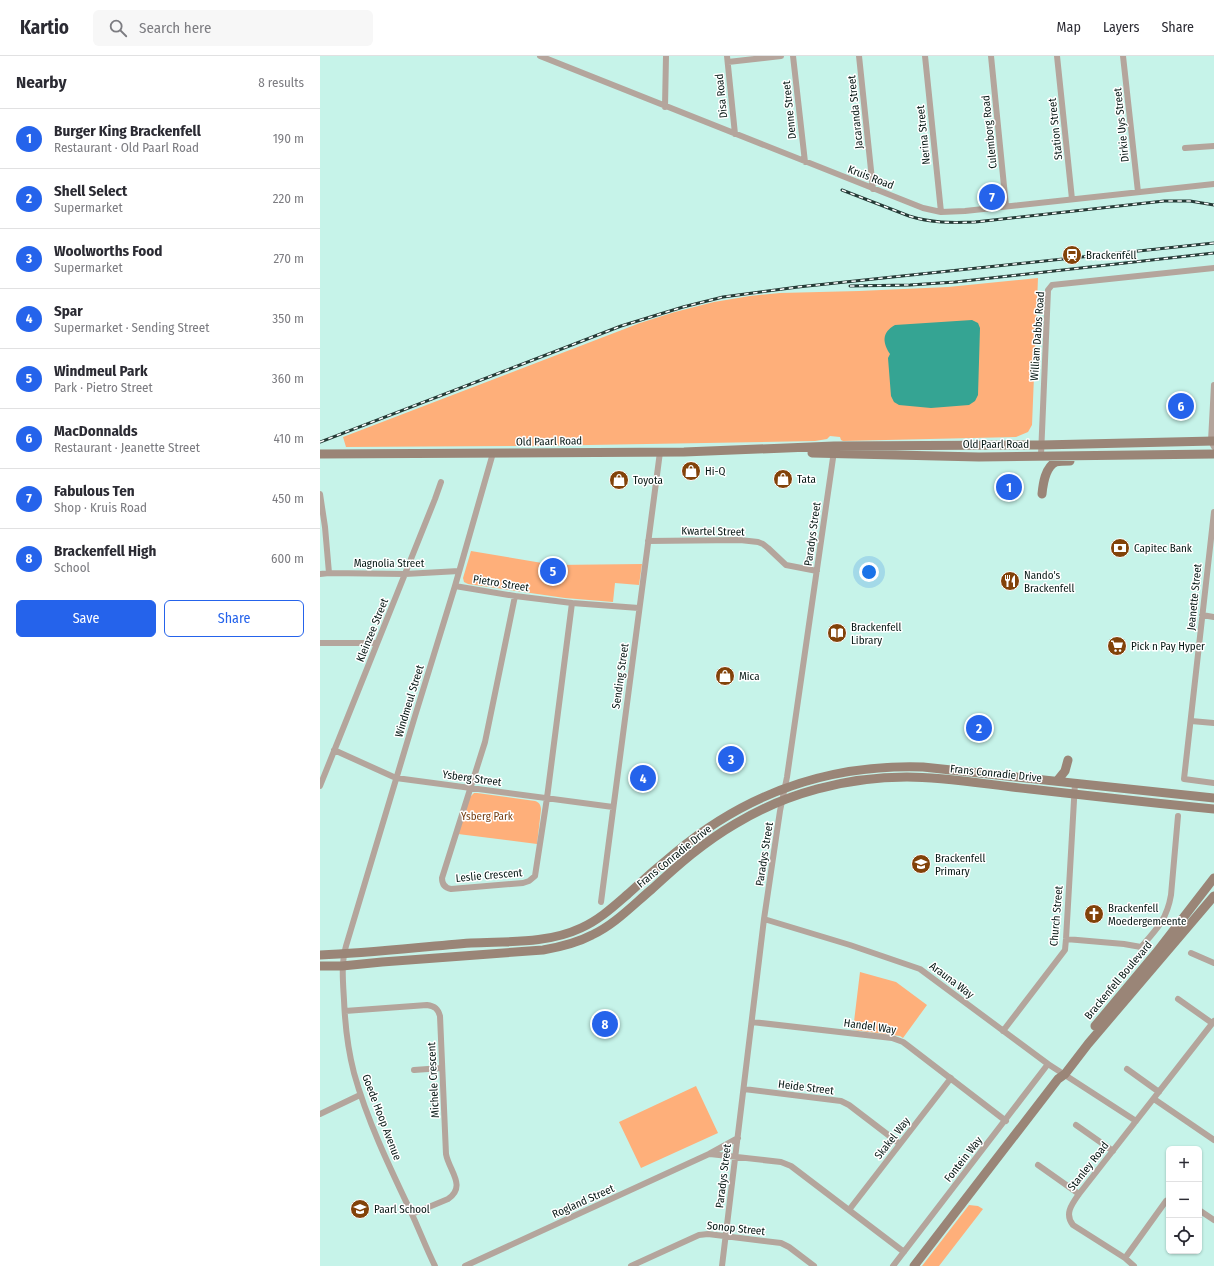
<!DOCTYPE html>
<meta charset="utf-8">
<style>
body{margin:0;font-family:"Fira Sans Condensed",sans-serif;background:#f7f7f7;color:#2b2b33}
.controls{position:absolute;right:12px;bottom:12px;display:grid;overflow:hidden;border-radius:6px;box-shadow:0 1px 3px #0004}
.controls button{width:36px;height:36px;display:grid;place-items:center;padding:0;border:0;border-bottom:1px solid #e1e1e2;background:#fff;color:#2b2b33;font:20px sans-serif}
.you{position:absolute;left:549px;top:516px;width:14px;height:14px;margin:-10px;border:3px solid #fff;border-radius:50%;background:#1a73e8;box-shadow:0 0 0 6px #1a73e833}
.badge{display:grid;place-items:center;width:26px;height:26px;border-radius:50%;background:#2563eb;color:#fff;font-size:13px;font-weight:700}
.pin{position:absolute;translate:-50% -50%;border:2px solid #fff;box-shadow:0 1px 4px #0006}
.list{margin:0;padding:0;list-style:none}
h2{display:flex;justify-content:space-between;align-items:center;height:52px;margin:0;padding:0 16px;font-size:17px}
h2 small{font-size:13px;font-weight:400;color:#7c7c81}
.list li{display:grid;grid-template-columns:26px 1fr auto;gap:12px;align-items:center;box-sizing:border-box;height:60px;padding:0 16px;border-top:1px solid #e1e1e2}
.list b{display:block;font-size:15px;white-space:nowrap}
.list p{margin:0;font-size:13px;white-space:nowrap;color:#7c7c81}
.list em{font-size:13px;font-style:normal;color:#7c7c81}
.actions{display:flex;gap:8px;padding:12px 16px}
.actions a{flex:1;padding:9px 0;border:1px solid #2563eb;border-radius:6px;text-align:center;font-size:14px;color:#2563eb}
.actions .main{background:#2563eb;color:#fff}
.icon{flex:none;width:22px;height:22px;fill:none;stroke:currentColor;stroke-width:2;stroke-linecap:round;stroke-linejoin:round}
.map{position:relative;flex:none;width:894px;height:1210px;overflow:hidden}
header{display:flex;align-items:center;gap:24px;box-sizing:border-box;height:56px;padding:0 20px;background:#fff;border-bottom:1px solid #e1e1e2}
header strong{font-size:19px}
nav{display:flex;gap:22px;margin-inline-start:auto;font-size:14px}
.search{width:280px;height:36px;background:#f7f7f7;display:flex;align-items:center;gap:10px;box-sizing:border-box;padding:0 14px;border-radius:6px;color:#7c7c81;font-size:15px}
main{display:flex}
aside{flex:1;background:#fff}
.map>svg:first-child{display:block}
.green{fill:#feaf7a}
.water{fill:#35a493}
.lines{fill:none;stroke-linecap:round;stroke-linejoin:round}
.street{stroke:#b4a59c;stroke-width:6}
.secondary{stroke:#9a8577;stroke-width:9}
.rail-casing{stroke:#253a36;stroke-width:3}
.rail{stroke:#fff;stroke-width:1.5;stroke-dasharray:4.5;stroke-linecap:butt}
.labels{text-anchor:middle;stroke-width:3;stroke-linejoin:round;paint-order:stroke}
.street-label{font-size:11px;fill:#071815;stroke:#fff}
.poi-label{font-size:11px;fill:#071815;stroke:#fff;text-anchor:start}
.park-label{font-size:11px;fill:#753e12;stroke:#fff}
</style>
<header>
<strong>Kartio</strong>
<div class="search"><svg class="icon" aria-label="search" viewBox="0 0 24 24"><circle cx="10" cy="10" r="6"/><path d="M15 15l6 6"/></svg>Search here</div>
<nav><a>Map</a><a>Layers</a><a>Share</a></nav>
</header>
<main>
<aside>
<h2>Nearby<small>8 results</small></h2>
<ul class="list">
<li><span class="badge">1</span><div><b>Burger King Brackenfell</b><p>Restaurant · Old Paarl Road</p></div><em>190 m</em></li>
<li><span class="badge">2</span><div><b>Shell Select</b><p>Supermarket</p></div><em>220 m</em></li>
<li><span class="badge">3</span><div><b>Woolworths Food</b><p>Supermarket</p></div><em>270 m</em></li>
<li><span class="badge">4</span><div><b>Spar</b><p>Supermarket · Sending Street</p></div><em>350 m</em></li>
<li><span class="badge">5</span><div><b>Windmeul Park</b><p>Park · Pietro Street</p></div><em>360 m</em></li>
<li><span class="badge">6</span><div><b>MacDonnalds</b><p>Restaurant · Jeanette Street</p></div><em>410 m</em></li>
<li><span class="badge">7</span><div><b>Fabulous Ten</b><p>Shop · Kruis Road</p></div><em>450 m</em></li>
<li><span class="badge">8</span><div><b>Brackenfell High</b><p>School</p></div><em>600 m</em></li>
</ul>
<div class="actions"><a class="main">Save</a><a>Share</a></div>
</aside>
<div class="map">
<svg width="894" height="1210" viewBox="0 0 894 1210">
<rect width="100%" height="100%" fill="#c6f3e9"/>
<!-- green -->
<path class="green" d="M 718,222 L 712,369 L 708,376 L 696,381 L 523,385 L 521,384 L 520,381 L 510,380 L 507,383 L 495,385 L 210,390 L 26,391 L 23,381 L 320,267 L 355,256 L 394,246 L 430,240 L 460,237 L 539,235 L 628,231 Z
M 151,495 L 234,509 L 322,508 L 319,529 L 295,527 L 293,546 L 245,542 L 148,528 L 144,526 L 143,522 Z
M 154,737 L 157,737 L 215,745 C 219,746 221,749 221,754 L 217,788 L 138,778 L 150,741 Z
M 540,916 L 576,926 L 607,949 L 583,982 L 580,980 L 533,974 Z
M 376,1030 L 398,1077 L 321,1112 L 299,1066 Z
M 649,1149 L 658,1150 L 663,1153 L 619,1210 L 602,1210 Z"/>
<!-- water -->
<path class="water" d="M 652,264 L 658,267 L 660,272 L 658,339 L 655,345 L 649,349 L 611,352 L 579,349 L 574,346 L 571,340 L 568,302 L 570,298 C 563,287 561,277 575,269 Z"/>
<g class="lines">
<!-- street -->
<path class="street" d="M 220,0 L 603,152 L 621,156 L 645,155 L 894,128
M 407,0 L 415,78
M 473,0 L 485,106
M 539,0 L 553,133
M 605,0 L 621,156
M 671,0 L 686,150
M 737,0 L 752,143
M 803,0 L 818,136
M 408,6 L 461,0
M 345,51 L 346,0
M 865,92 L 894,90
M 894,329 L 891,385 L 894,391
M 721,399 L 728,234 L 732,229 L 894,212
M 0,438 L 5,471 L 9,517
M 894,456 L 864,723 L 894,727
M 328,485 L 420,484 L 438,486 L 443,488 L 448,492 L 466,509 L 497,515
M 0,518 L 9,517 L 85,518 L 139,515
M 135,530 L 195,540 L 252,547 L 319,552
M 195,540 L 165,686 L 122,822 C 122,828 125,832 131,833 L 203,827 L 209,825 L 215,820 L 227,742 L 252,547
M 882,559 L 894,561
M 0,587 L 57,587
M 871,665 L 894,667
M 14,694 L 76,722 L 293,751
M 0,730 L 115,443 L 121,426
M 281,846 L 340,396
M 444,863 L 530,889 L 600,913 L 728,1008 L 816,1065
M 746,883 L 804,888 L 821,891 C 837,873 847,863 851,839 L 858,760
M 871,897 L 894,907
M 858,943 L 892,967
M 25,955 L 107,949 C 115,950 118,953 120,960 L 126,1098 C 129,1115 147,1130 128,1143 L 92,1158
M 432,966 L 572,982 L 583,986 L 587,989 L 686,1065
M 683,975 L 745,894 L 746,883 L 755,727
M 807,1013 L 839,1036
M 94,1014 L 122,1012
M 424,1033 L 521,1045 L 529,1049 L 580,1088
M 834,1043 L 894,1084
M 0,1058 L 40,1039
M 756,1069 L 793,1095
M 390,1098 L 461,1106 L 471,1110 L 584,1196
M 718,1109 L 759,1138
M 529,1154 L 631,1022
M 879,1154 L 894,1164
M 805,1202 L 846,1145 L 849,1143
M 115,1210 C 106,1192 99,1173 90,1154 C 69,1110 47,1064 34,1017 C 28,994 25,968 24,944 C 23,926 21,908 26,890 L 95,660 L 135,530 L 173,397
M 145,1210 L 389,1098 L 418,1082
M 311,1210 L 379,1179 L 388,1178 L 461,1187 L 469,1191 L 494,1210
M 402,1210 L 444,863 L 460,755 L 467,721 L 514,395
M 573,1210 L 728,1008
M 814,1210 L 805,1202 L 753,1169 C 744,1158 752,1148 759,1138 L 894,965"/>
<!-- secondary -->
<path class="secondary" d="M 492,397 L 659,401 L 894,398
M 0,398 L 364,396 L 514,390 L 721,389 L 894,385
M 722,438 C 723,428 725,411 736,406 C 740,405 745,405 750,405
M 737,725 L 745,715 L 748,704
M 0,899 C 50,897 100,891 151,887 C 187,885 227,888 261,872 C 279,864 293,851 308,838 C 323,824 339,810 355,797 C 428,736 509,708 603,711 L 894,742
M 0,910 L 22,910 L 62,906 L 223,894 C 240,891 257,887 272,879 C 294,869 313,849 332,833 C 358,809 384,786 415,768 C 466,737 527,721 587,721 C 628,721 669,729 710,733 C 771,740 833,747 894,753
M 775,970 L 836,897 L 894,822
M 594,1210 L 738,1023 L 745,1018 L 768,988 L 894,840"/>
<!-- rail casing -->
<g class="rail-casing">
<path id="rail" d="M 522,134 L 589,160 C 611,167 632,167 655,166 L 844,145 L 870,145 L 894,149
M 530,230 L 590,229 L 635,226 L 894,197
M 0,386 L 301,270 L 363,251 L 403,241 L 478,231 L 894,187"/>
</g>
<!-- rail -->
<use href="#rail" class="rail"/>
</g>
<!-- icons -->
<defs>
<g id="station-disc" transform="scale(1)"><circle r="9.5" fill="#824209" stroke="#fff"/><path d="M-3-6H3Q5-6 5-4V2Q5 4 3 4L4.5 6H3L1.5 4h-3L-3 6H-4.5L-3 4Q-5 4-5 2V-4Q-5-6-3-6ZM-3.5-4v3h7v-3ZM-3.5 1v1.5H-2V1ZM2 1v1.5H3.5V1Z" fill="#fff"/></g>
<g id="shop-disc" transform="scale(1)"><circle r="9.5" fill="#824209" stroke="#fff"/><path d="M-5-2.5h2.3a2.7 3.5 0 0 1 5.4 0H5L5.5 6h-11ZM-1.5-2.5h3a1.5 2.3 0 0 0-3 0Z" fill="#fff"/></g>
<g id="bank-disc" transform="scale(1)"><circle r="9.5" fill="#824209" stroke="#fff"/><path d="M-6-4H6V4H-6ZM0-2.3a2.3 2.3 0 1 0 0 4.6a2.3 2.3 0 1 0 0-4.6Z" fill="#fff"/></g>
<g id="restaurant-disc" transform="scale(1)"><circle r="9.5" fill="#824209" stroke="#fff"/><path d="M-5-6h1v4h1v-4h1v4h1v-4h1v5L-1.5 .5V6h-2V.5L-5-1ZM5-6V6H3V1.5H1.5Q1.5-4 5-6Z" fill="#fff"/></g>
<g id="library-disc" transform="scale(1)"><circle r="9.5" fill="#824209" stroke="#fff"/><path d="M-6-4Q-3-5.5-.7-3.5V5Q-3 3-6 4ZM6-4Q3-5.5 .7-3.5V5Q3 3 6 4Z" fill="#fff"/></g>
<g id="supermarket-disc" transform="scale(1)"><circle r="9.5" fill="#824209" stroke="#fff"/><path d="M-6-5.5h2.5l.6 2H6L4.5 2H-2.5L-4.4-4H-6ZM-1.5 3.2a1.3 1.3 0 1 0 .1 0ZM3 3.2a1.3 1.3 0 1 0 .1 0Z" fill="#fff"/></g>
<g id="school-disc" transform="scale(1)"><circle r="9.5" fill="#824209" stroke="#fff"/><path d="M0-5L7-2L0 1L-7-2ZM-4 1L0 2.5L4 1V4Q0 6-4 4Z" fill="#fff"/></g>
<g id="church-disc" transform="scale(1)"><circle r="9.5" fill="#824209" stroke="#fff"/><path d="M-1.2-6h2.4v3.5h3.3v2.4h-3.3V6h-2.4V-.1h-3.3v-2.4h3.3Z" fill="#fff"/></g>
</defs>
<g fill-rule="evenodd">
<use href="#station-disc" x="752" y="199"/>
<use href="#shop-disc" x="371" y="415"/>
<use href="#shop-disc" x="463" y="423"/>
<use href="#shop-disc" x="299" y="424"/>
<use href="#bank-disc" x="800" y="492"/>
<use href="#restaurant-disc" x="690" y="525"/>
<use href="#library-disc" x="517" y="577"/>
<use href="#supermarket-disc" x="797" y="590"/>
<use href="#shop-disc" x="405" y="620"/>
<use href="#school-disc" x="601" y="808"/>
<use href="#church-disc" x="774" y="858"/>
<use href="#school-disc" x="40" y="1153"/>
</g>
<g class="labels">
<!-- street labels -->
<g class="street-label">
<text transform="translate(401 40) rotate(-96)" y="4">Disa Road</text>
<text transform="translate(469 54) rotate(-96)" y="4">Denne Street</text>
<text transform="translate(535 56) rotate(-96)" y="4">Jacaranda Street</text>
<text transform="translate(801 69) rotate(-96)" y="4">Dirkie Uys Street</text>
<text transform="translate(735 73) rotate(-96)" y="4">Station Street</text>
<text transform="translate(669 76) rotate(-96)" y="4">Culemborg Road</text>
<text transform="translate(603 79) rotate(-96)" y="4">Nerina Street</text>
<text transform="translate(551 121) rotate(21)" y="4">Kruis Road</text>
<text transform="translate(717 280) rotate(-86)" y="4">William Dabbs Road</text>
<text transform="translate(229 385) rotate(-1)" y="4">Old Paarl Road</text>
<text x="676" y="392">Old Paarl Road</text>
<text transform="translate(393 475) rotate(1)" y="4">Kwartel Street</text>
<text transform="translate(492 478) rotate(-82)" y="4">Paradys Street</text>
<text x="69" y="511">Magnolia Street</text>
<text transform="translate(181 527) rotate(9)" y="4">Pietro Street</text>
<text transform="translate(874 541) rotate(-84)" y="4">Jeanette Street</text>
<text transform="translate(52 574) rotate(-68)" y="4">Kleinzee Street</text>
<text transform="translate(300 620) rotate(-82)" y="4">Sending Street</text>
<text transform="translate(89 645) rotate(-73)" y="4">Windmeul Street</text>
<text transform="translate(676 717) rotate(6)" y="4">Frans Conradie Drive</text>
<text transform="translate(152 722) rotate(8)" y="4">Ysberg Street</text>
<text transform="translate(444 798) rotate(-81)" y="4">Paradys Street</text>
<text transform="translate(354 800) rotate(-39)" y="4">Frans Conradie Drive</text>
<text transform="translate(169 819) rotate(-5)" y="4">Leslie Crescent</text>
<text transform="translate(736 860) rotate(-85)" y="4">Church Street</text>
<text transform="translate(632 924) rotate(37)" y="4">Arauna Way</text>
<text transform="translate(798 924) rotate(-50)" y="4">Brackenfell Boulevard</text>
<text transform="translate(550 970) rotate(8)" y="4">Handel Way</text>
<text transform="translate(113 1024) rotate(-93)" y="4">Michele Crescent</text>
<text transform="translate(486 1031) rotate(7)" y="4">Heide Street</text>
<text transform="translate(62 1061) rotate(69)" y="4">Goede Hoop Avenue</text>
<text transform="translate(572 1082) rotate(-52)" y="4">Skakel Way</text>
<text transform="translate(643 1103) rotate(-52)" y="4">Fontein Way</text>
<text transform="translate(768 1110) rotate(-52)" y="4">Stanley Road</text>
<text transform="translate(403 1120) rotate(-83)" y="4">Paradys Street</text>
<text transform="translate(263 1145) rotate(-24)" y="4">Rogland Street</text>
<text transform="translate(416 1172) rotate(6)" y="4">Sonop Street</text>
</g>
<!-- poi labels -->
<g class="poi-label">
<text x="766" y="203">Brackenfell</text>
<text x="385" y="419">Hi-Q</text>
<text x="477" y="427">Tata</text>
<text x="313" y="428">Toyota</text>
<text x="814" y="496">Capitec Bank</text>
<text x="704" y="523">Nando's<tspan x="704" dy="13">Brackenfell</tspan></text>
<text x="531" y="575">Brackenfell<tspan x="531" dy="13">Library</tspan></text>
<text x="811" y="594">Pick n Pay Hyper</text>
<text x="419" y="624">Mica</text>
<text x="615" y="806">Brackenfell<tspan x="615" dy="13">Primary</tspan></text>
<text x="788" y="856">Brackenfell<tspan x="788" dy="13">Moedergemeente</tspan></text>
<text x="54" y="1157">Paarl School</text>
</g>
<!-- park labels -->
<g class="park-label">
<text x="167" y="764">Ysberg Park</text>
</g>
</g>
</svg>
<div class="controls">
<button>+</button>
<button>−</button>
<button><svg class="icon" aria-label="locate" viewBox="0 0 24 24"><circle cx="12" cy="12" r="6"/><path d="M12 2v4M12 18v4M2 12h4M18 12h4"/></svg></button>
</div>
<div class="you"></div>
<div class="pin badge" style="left:689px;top:431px">1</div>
<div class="pin badge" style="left:659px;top:672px">2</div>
<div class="pin badge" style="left:411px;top:703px">3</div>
<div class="pin badge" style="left:323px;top:722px">4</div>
<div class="pin badge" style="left:233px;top:515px">5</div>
<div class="pin badge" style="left:861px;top:350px">6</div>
<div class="pin badge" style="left:672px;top:141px">7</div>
<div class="pin badge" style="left:285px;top:968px">8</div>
</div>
</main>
